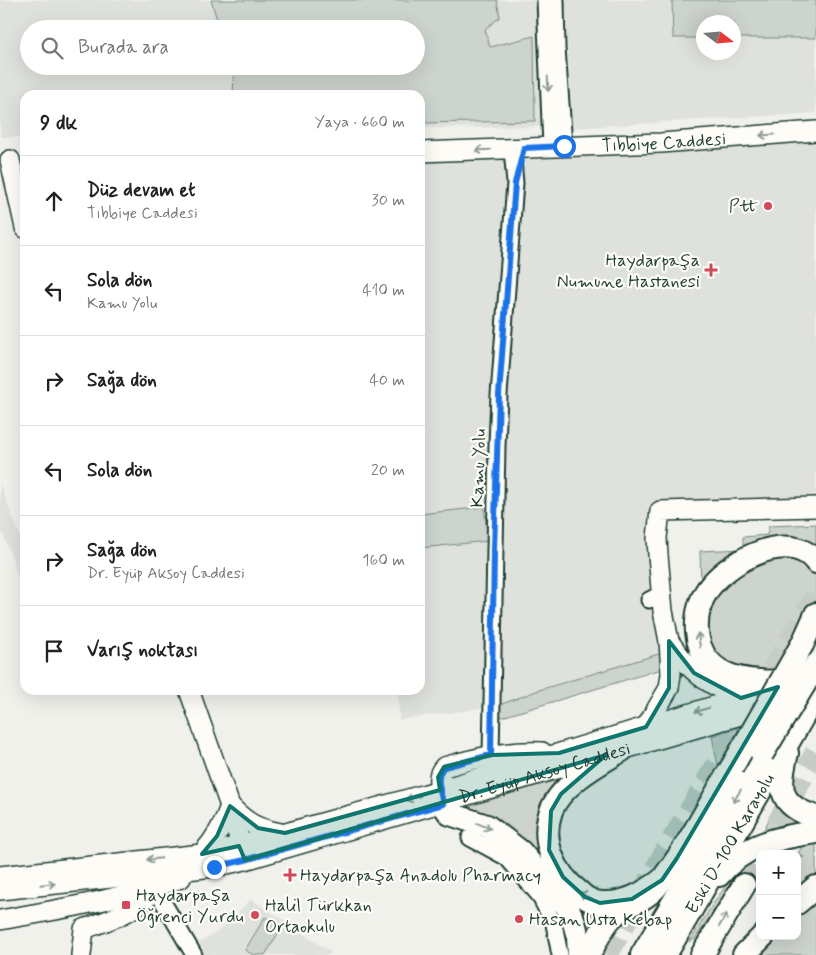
<!DOCTYPE html>
<html lang="tr">
<meta charset="utf-8">
<style>
body{margin:0;font-family:Mynerve,sans-serif;background:#f6f6f6;color:#222}
.controls{position:absolute;right:15px;bottom:15px;display:grid;overflow:hidden;border-radius:10px;box-shadow:0 5px 20px #0002}
.controls button{width:45px;height:45px;display:grid;place-items:center;padding:0;border:0;border-bottom:1px solid #e0e0e0;background:#fff;color:#222;font:25px sans-serif}
.compass{position:absolute;left:696px;top:15px;width:45px;height:45px;border-radius:50%;background:#fff;box-shadow:0 5px 20px #0002;rotate:106deg}
.stop{position:absolute;width:15px;height:15px;margin:-11px;border:4px solid #1a73e8;border-radius:50%;background:#fff}
.stop.end{background:#1a73e8;border-color:#fff;box-shadow:0 1px 5px #0008}
.list{margin:0;padding:0;list-style:none}
h2{display:flex;justify-content:space-between;align-items:center;height:65px;margin:0;padding:0 20px;font-size:21px}
h2 small{font-size:16px;font-weight:400;color:#767676}
.list li{display:grid;grid-template-columns:32px 1fr auto;gap:15px;align-items:center;box-sizing:border-box;height:90px;padding:0 20px;border-top:1px solid #e0e0e0}
.list b{display:block;font-size:19px;white-space:nowrap}
.list p{margin:0;font-size:16px;white-space:nowrap;color:#767676}
.list em{font-size:16px;font-style:normal;color:#767676}
.icon{flex:none;width:28px;height:28px;fill:none;stroke:currentColor;stroke-width:2;stroke-linecap:round;stroke-linejoin:round}
.map{position:relative;flex:none;width:816px;height:955px;overflow:hidden}
.search{position:absolute;background:#fff;box-shadow:0 5px 20px #0002;left:20px;top:20px;width:405px;height:55px;display:flex;align-items:center;gap:12px;box-sizing:border-box;padding:0 18px;border-radius:28px;color:#767676;font-size:19px}
.panel{position:absolute;background:#fff;box-shadow:0 5px 20px #0002;left:20px;top:90px;width:405px;height:605px;border-radius:15px}
.map>svg:first-child{display:block}
.built{fill:#dfe2dc;fill-rule:evenodd}
.green{fill:#cdd3cd;stroke:#768880}
.lines{fill:none;stroke-linecap:round;stroke-linejoin:round}
.highway-tunnel{stroke:#c6cdc6;stroke-width:22;stroke-dasharray:22 11;stroke-linecap:butt}
.minor-casing{stroke:#1f3d34;stroke-width:19}
.major-casing{stroke:#1f3d34;stroke-width:22}
.highway-casing{stroke:#1f3d34;stroke-width:26}
.minor{stroke:#fdfcf7;stroke-width:15}
.major{stroke:#fdfcf7;stroke-width:19}
.highway{stroke:#fdfcf7;stroke-width:22}
.highway-bridge-casing{stroke:#1f3d34;stroke-width:26;stroke-linecap:butt}
.highway-bridge{stroke:#fdfcf7;stroke-width:22}
.oneway{stroke:#8e9c96}
.route{stroke:#1a73e8;stroke-width:6}
.marked{fill:#0f766e;fill-opacity:0.2;stroke:#0f766e;stroke-width:4;stroke-linejoin:round}
.poi-dot{fill:#d1495b;stroke:#fdfcf7;stroke-width:2}
.labels{text-anchor:middle;stroke-width:4.5;stroke-linejoin:round;paint-order:stroke}
.street-label{font-size:18px;fill:#1f3d34;stroke:#fdfcf7}
.poi-label{font-size:18px;fill:#1f3d34;stroke:#fdfcf7;text-anchor:start}
</style>
<div class="map">
<svg width="816" height="955" viewBox="0 0 816 955">
<rect width="100%" height="100%" fill="#f0f1eb"/>
<filter id="ink" filterUnits="userSpaceOnUse"><feTurbulence type="fractalNoise" baseFrequency=".02" numOctaves="2"/><feDisplacementMap in="SourceGraphic" scale="10" xChannelSelector="R" yChannelSelector="G"/><feConvolveMatrix kernelMatrix="1 2 1 2 8 2 1 2 1" color-interpolation-filters="sRGB"/></filter>
<g filter="url(#ink)">
<!-- built -->
<path class="built" d="M 0,0 L 538,0 L 541,127 L 420,128 L 420,95 L 25,95 L 25,137 L 0,137 ZM 29,29 L 416,29 L 416,66 L 29,66 Z
M 565,0 L 816,0 L 816,113 L 572,128 ZM 704,22 L 734,22 L 734,52 L 704,52 Z
M 816,141 L 816,497 L 651,512 L 662,653 L 539,690 L 497,706 L 399,720 L 398,690 L 420,690 L 420,156 L 614,152 Z
M 0,484 L 25,549 L 25,602 L 23,603 L 15,566 L 0,527 Z
M 251,899 L 331,952 L 329,955 L 205,955 L 199,943 L 220,930 Z"/>
<!-- green -->
<path class="green" d="M 211,0 L 497,0 L 500,17 L 485,29 L 490,47 L 534,36 L 535,121 L 420,123 L 420,95 L 233,95 L 234,74 L 231,66 L 416,66 L 416,29 L 220,29 Z
M 672,0 L 816,0 L 816,38 L 734,38 L 734,22 L 704,22 L 703,38 L 673,38 Z
M 484,507 L 488,541 L 420,548 L 420,514 Z
M 816,524 L 816,554 L 796,544 L 701,587 L 700,551 L 743,549 L 743,537 L 767,535 L 769,526 Z
M 787,558 L 798,559 L 812,569 L 816,575 L 816,603 L 812,610 L 773,674 L 725,666 C 720,659 707,644 706,636 C 705,632 707,625 707,621 C 712,582 751,562 787,558 Z
M 662,653 L 665,668 L 499,718 L 497,706 L 539,690 Z
M 740,727 L 718,766 L 712,736 Z
M 575,774 L 543,835 L 605,914 L 585,948 L 582,927 L 464,808 Z
M 778,806 L 804,824 L 761,836 L 774,809 Z
M 816,841 L 816,878 L 797,896 L 797,855 L 803,858 L 804,857 L 798,853 L 804,844 Z
M 741,870 L 740,875 L 728,889 L 695,939 L 689,942 C 706,917 718,891 741,870 Z
M 816,902 L 816,955 L 757,955 L 777,936 L 797,936 L 797,917 Z
M 265,917 L 282,927 L 265,955 L 253,955 L 245,950 Z"/>
<g class="lines">
<!-- highway-tunnel -->
<path class="highway-tunnel" d="M 761,854 L 816,752
M 744,885 L 760,857
M 607,955 L 664,854 L 816,596"/>
<!-- minor casing -->
<g class="minor-casing">
<path id="minor" d="M 545,0 L 551,147
M 556,0 L 557,48 L 564,146
M 649,600 L 661,594
M 491,755 L 497,446 L 499,395 L 515,183 L 512,149
M 470,838 L 507,858 L 539,895 L 554,924 L 560,955
M 158,886 L 163,902 L 194,955"/>
</g>
<!-- major casing -->
<g class="major-casing">
<g id="major">
<path id="s1" d="M 420,152 L 661,143 L 816,131"/>
<path d="M 10,160 L 25,228"/>
<path d="M 669,641 C 690,672 706,684 741,698"/>
<path d="M 189,690 L 230,806 L 244,857"/>
<path d="M 646,727 L 669,688 L 671,674 L 669,641 L 663,611 L 658,555 L 657,538 L 660,511 L 816,507"/>
<path d="M 442,800 C 440,788 435,776 444,767 C 476,758 509,750 542,752"/>
<path d="M 230,806 C 248,824 256,828 281,833"/>
<path d="M 202,854 C 215,839 224,825 230,806"/>
<path d="M 0,876 L 202,854 L 239,846 L 426,794 L 783,685"/>
<path id="s2" d="M 0,890 L 214,867 L 245,860 L 775,705"/>
<path d="M 0,920 C 61,909 123,899 181,878"/>
<path d="M 81,955 L 84,929 C 112,919 139,911 158,886"/>
</g>
</g>
<!-- highway casing -->
<g class="highway-casing">
<g id="highway">
<path d="M 803,643 L 816,614"/>
<path d="M 797,681 C 757,683 702,684 697,632 C 696,617 699,602 708,589 C 726,564 778,534 808,554 C 811,556 814,559 816,562"/>
<path d="M 622,750 C 599,764 561,784 551,811 C 540,842 555,874 579,892 C 585,898 594,903 603,903 C 626,904 644,893 662,880"/>
<path d="M 787,753 C 778,787 778,806 816,817"/>
<path d="M 443,804 L 450,814 L 487,826 L 521,852 L 567,907 L 573,919 L 578,937 L 579,955"/>
<path d="M 719,875 C 744,845 778,837 816,832"/>
<path d="M 797,903 L 816,887"/>
<path d="M 589,955 C 596,942 602,926 613,916 C 626,905 646,900 657,886 C 687,850 708,806 732,767"/>
<path d="M 642,955 L 762,754"/>
<path id="s3" d="M 665,955 L 816,694"/>
<path d="M 702,955 L 744,885"/>
<path d="M 744,955 L 763,936"/>
</g>
</g>
<!-- minor -->
<use href="#minor" class="minor"/>
<!-- major -->
<use href="#major" class="major"/>
<!-- highway -->
<use href="#highway" class="highway"/>
<!-- highway-bridge casing -->
<g class="highway-bridge-casing">
<path id="highway-bridge" d="M 762,754 L 816,665
M 732,767 L 803,643"/>
</g>
<!-- highway-bridge -->
<use href="#highway-bridge" class="highway-bridge"/>
</g>
<!-- one-way arrows -->
<defs><path id="oneway-shaft" d="M-6 0H5M1.5-3L5.5 0L1.5 3" fill="none" stroke-width="1.6" stroke-linecap="round" stroke-linejoin="round" transform="scale(1.25)"/></defs>
<g class="oneway">
<use href="#oneway-shaft" transform="translate(548 84) rotate(88)"/>
<use href="#oneway-shaft" transform="translate(767 135) rotate(176)"/>
<use href="#oneway-shaft" transform="translate(483 150) rotate(178)"/>
<use href="#oneway-shaft" transform="translate(699 640) rotate(-98)"/>
<use href="#oneway-shaft" transform="translate(702 710) rotate(163)"/>
<use href="#oneway-shaft" transform="translate(737 796) rotate(121)"/>
<use href="#oneway-shaft" transform="translate(413 798) rotate(164)"/>
<use href="#oneway-shaft" transform="translate(484 826) rotate(23)"/>
<use href="#oneway-shaft" transform="translate(154 859) rotate(174)"/>
<use href="#oneway-shaft" transform="translate(48 884) rotate(-6)"/>
<use href="#oneway-shaft" transform="translate(586 896) rotate(-151)"/>
<use href="#oneway-shaft" transform="translate(723 920) rotate(-59)"/>
</g>
</g>
<g class="lines" filter="url(#ink)">
<!-- route -->
<path class="route" d="M 214,867 L 245,860 L 443,804 C 441,791 434,777 444,767 L 491,755 L 494,550 L 499,395 L 515,183 L 524,148 L 564,146"/>
</g>
<!-- marked area -->
<path class="marked" d="M 669,641 L 694,673 L 741,698 L 778,687 L 677,858 L 662,880 L 632,899 L 600,903 L 585,897 L 563,877 L 549,850 L 551,811 L 561,794 L 606,755 L 245,860 L 239,846 L 202,854 L 217,836 L 230,806 L 258,828 L 285,833 L 440,790 L 438,777 L 444,767 L 491,755 L 559,753 L 646,727 L 669,688 Z"/>
<!-- markers -->
<g class="poi-dot">
<circle cx="768" cy="206" r="5"/>
<path d="M708.5 262.5h5v5h5v5h-5v5h-5v-5h-5v-5h5z"/>
<path d="M287.5 867.5h5v5h5v5h-5v5h-5v-5h-5v-5h5z"/>
<rect x="121" y="900" width="10" height="10" rx="2.5"/>
<circle cx="255" cy="915" r="5"/>
<circle cx="519" cy="919" r="5"/>
</g>
<g class="labels">
<!-- street labels -->
<g class="street-label">
<text dy="6" stroke="none"><textPath href="#s1" startOffset="244">Tıbbiye Caddesi</textPath></text>
<text transform="translate(478 468) rotate(-88)" y="6">Kamu Yolu</text>
<text dy="6" stroke="none"><textPath href="#s2" startOffset="559">Dr. Eyüp Aksoy Caddesi</textPath></text>
<text dy="6" stroke="none"><textPath href="#s3" startOffset="129">Eski D-100 Karayolu</textPath></text>
</g>
<!-- poi labels -->
<g class="poi-label">
<text x="758" y="212" text-anchor="end">Ptt</text>
<text x="700" y="266" text-anchor="end">Haydarpaşa<tspan x="700" dy="21">Numune Hastanesi</tspan></text>
<text x="300" y="881">Haydarpaşa Anadolu Pharmacy</text>
<text x="136" y="901">Haydarpaşa<tspan x="136" dy="21">Öğrenci Yurdu</tspan></text>
<text x="265" y="911">Halil Türkkan<tspan x="265" dy="21">Ortaokulu</tspan></text>
<text x="529" y="925">Hasan Usta Kebap</text>
</g>
</g>
</svg>
<div class="controls">
<button>+</button>
<button>−</button>
</div>
<svg class="compass" viewBox="-18 -18 36 36"><path d="M0-13l5 13h-10z" fill="#e53935"/><path d="M0 13l5-13h-10z" fill="#767676"/></svg>
<div class="stop" style="left:564px;top:146px"></div>
<div class="stop end" style="left:214px;top:867px"></div>
<div class="search"><svg class="icon" aria-label="search" viewBox="0 0 24 24"><circle cx="10" cy="10" r="6"/><path d="M15 15l6 6"/></svg>Burada ara</div>
<section class="panel">
<h2>9 dk<small>Yaya · 660 m</small></h2>
<ul class="list">
<li><svg class="icon" aria-label="ahead" viewBox="0 0 24 24"><path d="M12 20V5M6 11l6-6 6 6"/></svg><div><b>Düz devam et</b><p>Tıbbiye Caddesi</p></div><em>30 m</em></li>
<li><svg class="icon" aria-label="left" viewBox="0 0 24 24"><path d="M17 20v-9H6M10 6l-5 5 5 5"/></svg><div><b>Sola dön</b><p>Kamu Yolu</p></div><em>410 m</em></li>
<li><svg class="icon" aria-label="right" viewBox="0 0 24 24"><path d="M7 20v-9h11M14 6l5 5-5 5"/></svg><div><b>Sağa dön</b></div><em>40 m</em></li>
<li><svg class="icon" aria-label="left" viewBox="0 0 24 24"><path d="M17 20v-9H6M10 6l-5 5 5 5"/></svg><div><b>Sola dön</b></div><em>20 m</em></li>
<li><svg class="icon" aria-label="right" viewBox="0 0 24 24"><path d="M7 20v-9h11M14 6l5 5-5 5"/></svg><div><b>Sağa dön</b><p>Dr. Eyüp Aksoy Caddesi</p></div><em>160 m</em></li>
<li><svg class="icon" aria-label="arrive" viewBox="0 0 24 24"><path d="M6 21V4h12l-3 4 3 4H6"/></svg><div><b>Varış noktası</b></div></li>
</ul>
</section>
</div>
